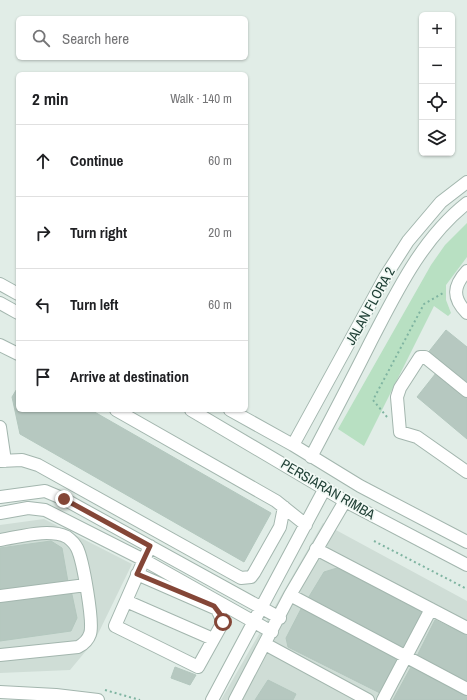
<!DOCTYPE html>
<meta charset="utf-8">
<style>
body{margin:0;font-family:"Archivo Narrow",sans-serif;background:#f2f2f2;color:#202124}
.controls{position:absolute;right:12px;top:12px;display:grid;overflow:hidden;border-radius:6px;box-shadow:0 1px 3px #0004}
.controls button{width:36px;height:36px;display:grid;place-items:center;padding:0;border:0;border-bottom:1px solid #e0e0e0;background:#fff;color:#202124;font:20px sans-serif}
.stop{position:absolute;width:12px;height:12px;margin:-9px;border:3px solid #844637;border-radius:50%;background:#fff}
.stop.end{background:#844637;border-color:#fff;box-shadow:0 1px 4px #0008}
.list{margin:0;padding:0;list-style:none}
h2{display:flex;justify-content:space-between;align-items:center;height:52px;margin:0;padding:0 16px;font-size:17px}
h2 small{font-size:13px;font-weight:400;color:#757577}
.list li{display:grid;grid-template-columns:26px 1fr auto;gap:12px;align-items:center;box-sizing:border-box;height:72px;padding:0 16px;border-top:1px solid #e0e0e0}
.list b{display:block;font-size:15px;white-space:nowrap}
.list em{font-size:13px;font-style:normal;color:#757577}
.icon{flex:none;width:22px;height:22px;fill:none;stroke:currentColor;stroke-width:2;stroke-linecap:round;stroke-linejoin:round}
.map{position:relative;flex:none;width:467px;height:700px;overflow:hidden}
.search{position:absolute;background:#fff;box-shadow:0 1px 3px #0004;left:16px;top:16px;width:232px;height:44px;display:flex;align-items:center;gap:10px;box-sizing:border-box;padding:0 14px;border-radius:6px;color:#757577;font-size:15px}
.panel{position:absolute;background:#fff;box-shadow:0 1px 3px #0004;left:16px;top:72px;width:232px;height:340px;border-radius:6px}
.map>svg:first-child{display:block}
.built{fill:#cfddd6}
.green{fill:#b8e0c2}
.building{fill:#b6c8c0;stroke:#b3c7be}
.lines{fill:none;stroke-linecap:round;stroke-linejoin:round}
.minor-casing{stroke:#a3b6ae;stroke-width:14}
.path{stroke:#7fb4a1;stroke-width:2;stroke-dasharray:2 3;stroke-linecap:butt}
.minor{stroke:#fff;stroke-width:12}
.route{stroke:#844637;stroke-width:5}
.labels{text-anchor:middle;stroke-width:3.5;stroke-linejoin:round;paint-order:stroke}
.street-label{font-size:14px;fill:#204036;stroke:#f2f9f5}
</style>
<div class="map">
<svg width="467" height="700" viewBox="0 0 467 700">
<rect width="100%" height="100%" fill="#e1ede7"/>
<!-- built -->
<path class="built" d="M 44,519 L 132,564 L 95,640 L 70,670 L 0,673 L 0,525 Z
M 323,523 L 467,601 L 467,700 L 221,700 Z"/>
<!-- green -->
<path class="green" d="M 467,223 L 467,257 L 446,285 L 446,300 L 451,313 L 448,316 L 434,306 L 364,446 L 338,429 L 431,265 L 445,245 Z"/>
<!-- building -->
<path class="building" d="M 446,330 L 467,347 L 467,386 L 427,354 Z
M 436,373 L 467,399 L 467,439 L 417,397 Z
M 18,387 L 18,410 L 91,410 L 271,513 L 244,562 L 20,434 L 12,397 Z
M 51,541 L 62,548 L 68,582 L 0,593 L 0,548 Z
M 337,568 L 423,611 L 404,652 L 307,600 L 324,572 Z
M 71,590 L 77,618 L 71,631 L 0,641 L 0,601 Z
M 302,607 L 400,658 L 382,694 L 288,647 L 286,638 Z
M 435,620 L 467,636 L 467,686 L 415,660 Z
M 175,667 L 196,675 L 190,685 L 171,678 Z
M 411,667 L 467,697 L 467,700 L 393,700 Z
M 268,680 L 296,694 L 293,700 L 255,700 Z"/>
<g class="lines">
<!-- minor casing -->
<g class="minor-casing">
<path id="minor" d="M 467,271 C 453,286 452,298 467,313
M 0,284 L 18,294
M 0,303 L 18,313
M 0,345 L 18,354
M 467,391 L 425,357 L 420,357 L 400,388 L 397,397 L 400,432 L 417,437 L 467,472
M 116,410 L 276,501 L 306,525
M 191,410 L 345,501 L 467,565
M 230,410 L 293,445 L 360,486 L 467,542
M 0,427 L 5,461
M 293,445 L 385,277 L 408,241 L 441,202 L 467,182
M 311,457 C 331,419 351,381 370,343 C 396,293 422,238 467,203
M 0,461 L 22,460 L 38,465 L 241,578 L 251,577 L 254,573 L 280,527 L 284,507
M 0,497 L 45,491 L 64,499 L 280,618
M 0,513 L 28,508 L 45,510 L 144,560 L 272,632
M 0,540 C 20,537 48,528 67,537 C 71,540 75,544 77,548 C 83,560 94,623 90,634 C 88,640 84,644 78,647 L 0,655
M 316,549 L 467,628
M 137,574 L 217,609 L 223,622 L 198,667 L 115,626 L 150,546
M 290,595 L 467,689
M 0,596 L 86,585
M 126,601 L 213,639
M 265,644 L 368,700
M 0,692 L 56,695 L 98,700
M 212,700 L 325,488
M 235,700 L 290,595 L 345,501
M 383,700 L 431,609"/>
</g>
<!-- path -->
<path class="path" d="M 387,417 L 373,400 L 424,304 L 445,292
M 374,541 L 467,589
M 105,690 L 140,700"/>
<!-- minor -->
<use href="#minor" class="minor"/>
</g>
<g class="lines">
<!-- route -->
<path class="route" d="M 64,499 L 150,546 L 137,574 L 214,606 L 220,614 L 223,622"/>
</g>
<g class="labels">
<!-- street labels -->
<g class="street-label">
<text transform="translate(370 306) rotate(-61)" y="5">JALAN FLORA 2</text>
<text transform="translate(328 489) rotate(30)" y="5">PERSIARAN RIMBA</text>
</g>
</g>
</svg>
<div class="controls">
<button>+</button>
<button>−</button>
<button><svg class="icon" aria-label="locate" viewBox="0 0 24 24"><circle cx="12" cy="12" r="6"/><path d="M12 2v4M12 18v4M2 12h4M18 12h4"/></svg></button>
<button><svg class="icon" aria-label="layers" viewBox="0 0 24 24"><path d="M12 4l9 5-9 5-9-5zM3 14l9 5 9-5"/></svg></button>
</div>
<div class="stop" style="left:223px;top:622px"></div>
<div class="stop end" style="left:64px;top:499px"></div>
<div class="search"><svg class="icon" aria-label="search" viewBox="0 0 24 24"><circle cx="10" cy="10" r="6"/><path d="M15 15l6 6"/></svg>Search here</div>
<section class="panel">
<h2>2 min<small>Walk · 140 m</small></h2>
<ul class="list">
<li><svg class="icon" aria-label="ahead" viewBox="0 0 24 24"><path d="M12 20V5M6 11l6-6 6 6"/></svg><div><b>Continue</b></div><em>60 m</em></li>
<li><svg class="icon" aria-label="right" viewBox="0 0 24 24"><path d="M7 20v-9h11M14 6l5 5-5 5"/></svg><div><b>Turn right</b></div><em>20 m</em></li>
<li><svg class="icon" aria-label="left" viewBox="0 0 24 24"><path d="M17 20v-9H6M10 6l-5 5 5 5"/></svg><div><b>Turn left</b></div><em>60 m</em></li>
<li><svg class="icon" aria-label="arrive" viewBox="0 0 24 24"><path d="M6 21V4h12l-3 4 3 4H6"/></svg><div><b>Arrive at destination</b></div></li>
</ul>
</section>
</div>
